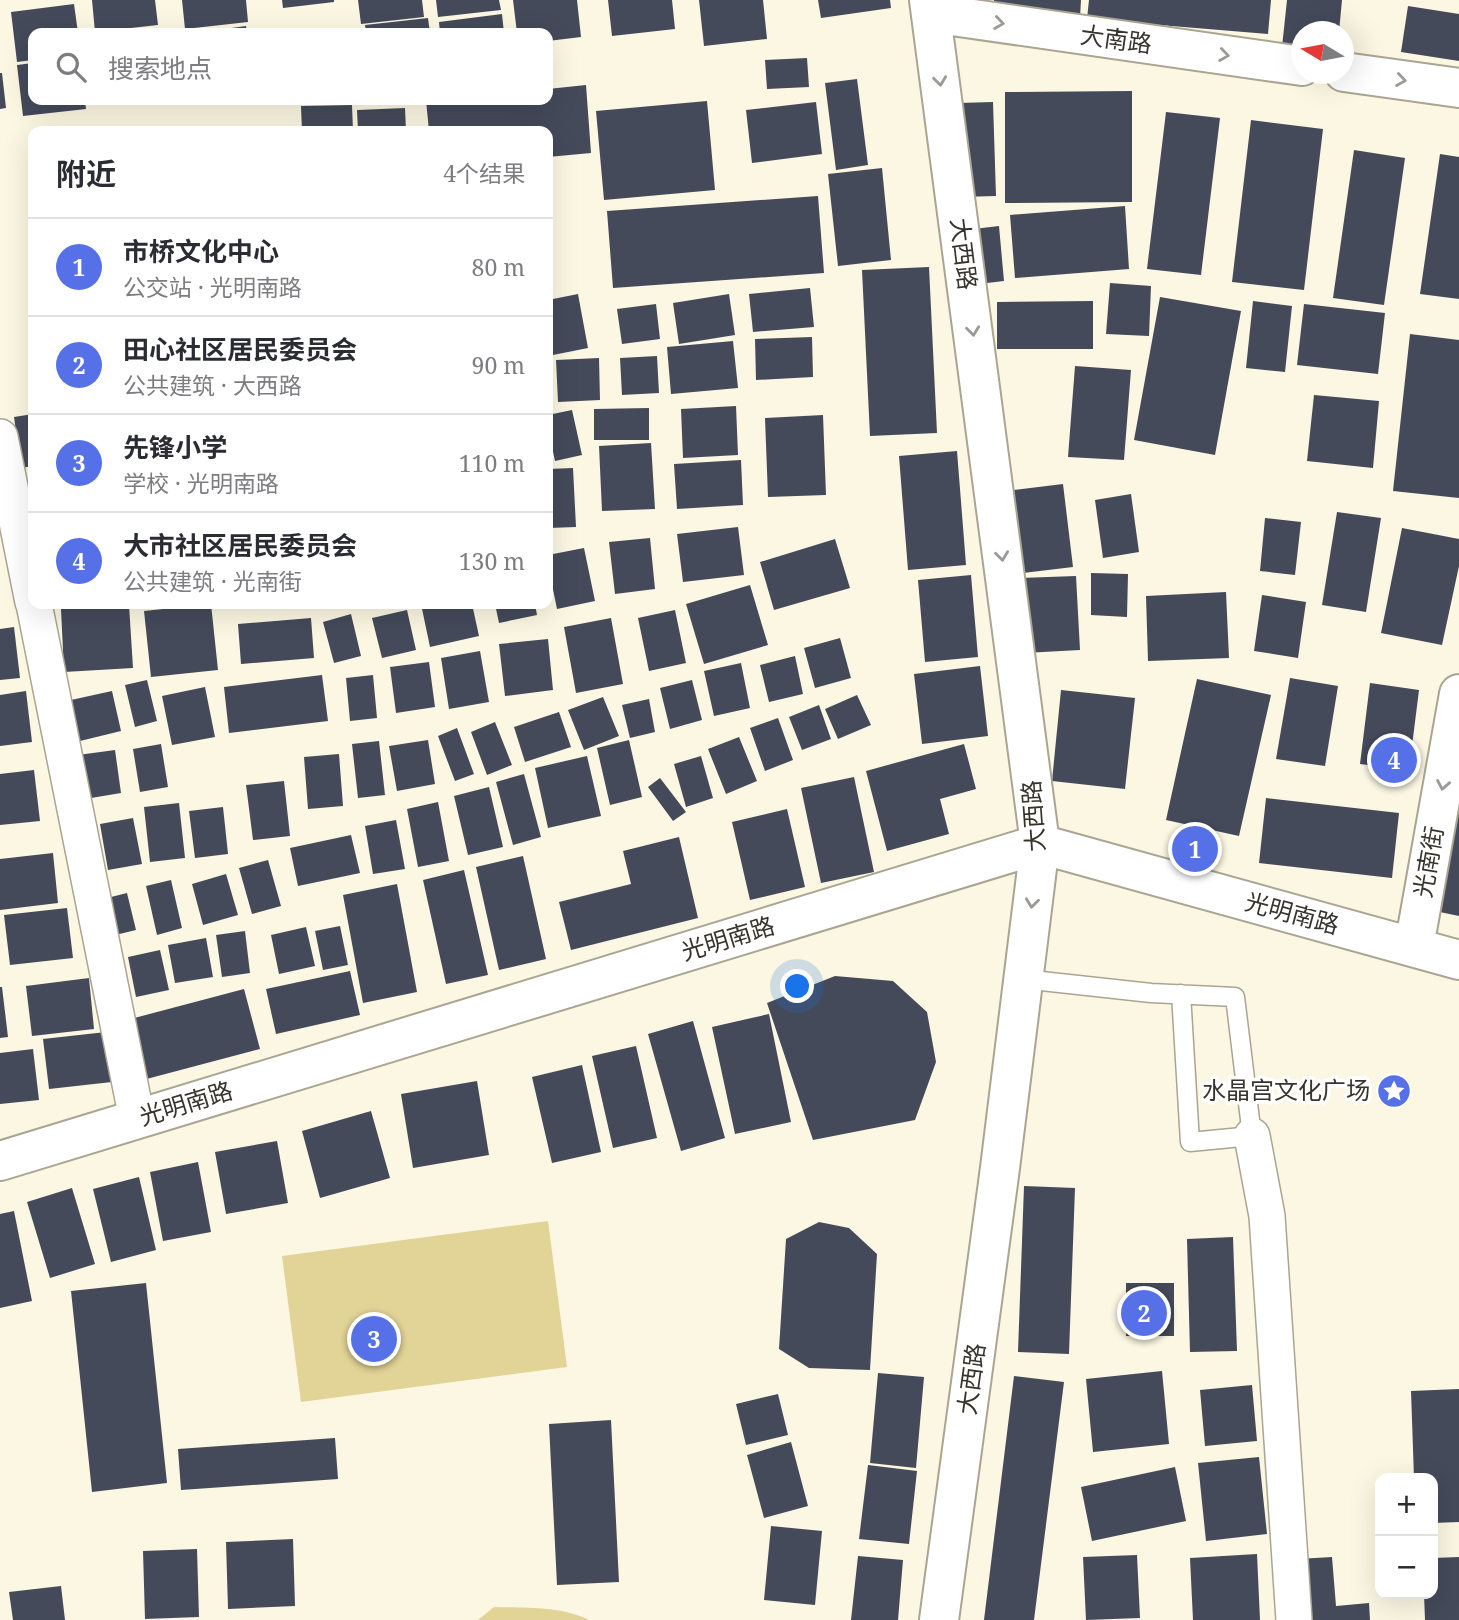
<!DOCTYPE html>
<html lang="zh">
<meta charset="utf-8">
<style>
body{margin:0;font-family:"Noto Serif","Noto Sans SC",serif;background:#f2f2f3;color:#2b2b33}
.controls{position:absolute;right:21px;bottom:21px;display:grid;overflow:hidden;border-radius:14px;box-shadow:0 7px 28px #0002}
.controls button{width:63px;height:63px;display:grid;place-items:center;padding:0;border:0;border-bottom:2px solid #e1e1e2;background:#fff;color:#2b2b33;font:35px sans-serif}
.compass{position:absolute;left:1291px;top:21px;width:63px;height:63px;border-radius:50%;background:#fff;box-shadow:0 7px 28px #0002;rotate:280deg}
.you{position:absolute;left:798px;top:987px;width:24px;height:24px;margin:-18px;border:5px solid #fff;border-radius:50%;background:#1a73e8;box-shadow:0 0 0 10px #1a73e833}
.badge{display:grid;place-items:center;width:46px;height:46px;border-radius:50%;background:#5671e7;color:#fff;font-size:23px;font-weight:700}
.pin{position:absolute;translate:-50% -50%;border:4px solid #fff;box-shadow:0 2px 7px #0006}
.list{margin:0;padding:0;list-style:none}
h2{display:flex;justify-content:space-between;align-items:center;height:91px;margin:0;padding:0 28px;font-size:30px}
h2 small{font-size:23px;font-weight:400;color:#7c7c81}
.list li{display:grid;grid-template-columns:46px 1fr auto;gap:21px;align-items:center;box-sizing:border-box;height:98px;padding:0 28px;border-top:2px solid #e1e1e2}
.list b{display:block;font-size:26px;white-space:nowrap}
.list p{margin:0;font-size:23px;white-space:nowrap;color:#7c7c81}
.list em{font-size:23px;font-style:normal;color:#7c7c81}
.icon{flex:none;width:38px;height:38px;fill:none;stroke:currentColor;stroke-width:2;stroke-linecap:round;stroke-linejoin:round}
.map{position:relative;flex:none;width:1459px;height:1620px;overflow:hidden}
.search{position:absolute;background:#fff;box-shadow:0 7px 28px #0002;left:28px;top:28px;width:525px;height:77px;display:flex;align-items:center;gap:18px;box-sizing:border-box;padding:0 24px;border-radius:14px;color:#7c7c81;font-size:26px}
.panel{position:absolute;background:#fff;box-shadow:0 7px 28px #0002;left:28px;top:126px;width:525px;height:483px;border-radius:14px}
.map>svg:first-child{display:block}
.green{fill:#e2d396}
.building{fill:#444a5a}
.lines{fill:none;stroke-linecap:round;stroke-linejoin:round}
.service-casing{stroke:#aaa592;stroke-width:21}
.minor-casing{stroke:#aaa592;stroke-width:38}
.tertiary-casing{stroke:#aaa592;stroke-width:42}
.service{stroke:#fff;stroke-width:18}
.minor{stroke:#fff;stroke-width:35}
.tertiary{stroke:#fff;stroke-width:38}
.oneway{stroke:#9a9a96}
.labels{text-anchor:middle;stroke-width:7;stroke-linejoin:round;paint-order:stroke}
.street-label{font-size:24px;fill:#36342c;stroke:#fff}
.poi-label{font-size:24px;fill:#36342c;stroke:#fff;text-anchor:end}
</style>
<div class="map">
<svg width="1459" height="1620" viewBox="0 0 1459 1620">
<rect width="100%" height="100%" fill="#fcf7e2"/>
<!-- green -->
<path class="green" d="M 548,1221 L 567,1367 L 301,1402 L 282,1256 Z
M 494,1607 C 525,1608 561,1606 589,1620 L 478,1620 Z"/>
<!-- building -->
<path class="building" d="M 92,0 L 155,0 L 158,25 L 95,32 Z
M 182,0 L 246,0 L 248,22 L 185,29 Z
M 282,0 L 334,0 L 334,2 L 283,8 Z
M 358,0 L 422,0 L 424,17 L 361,24 Z
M 436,0 L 499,0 L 501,10 L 438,17 Z
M 513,0 L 577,0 L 581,37 L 548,41 L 548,33 L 517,33 Z
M 608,0 L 672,0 L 675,29 L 612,36 Z
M 699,0 L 763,0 L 767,39 L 704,46 Z
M 818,0 L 890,0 L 891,8 L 821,18 Z
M 994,0 L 1081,0 L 1080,18 L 993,12 Z
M 1089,0 L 1271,0 L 1268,34 L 1087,19 Z
M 1287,0 L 1342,0 L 1339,32 L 1302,32 L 1302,49 L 1282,47 Z
M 74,4 L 78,33 L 33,33 L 33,60 L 17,62 L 11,12 Z
M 1408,6 L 1459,14 L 1459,61 L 1401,52 Z
M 502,14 L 504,33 L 440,33 L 439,22 Z
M 428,18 L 430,33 L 366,33 L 365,25 Z
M 246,26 L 247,33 L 202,33 L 202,32 Z
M 338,28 L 338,33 L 312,33 L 312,32 Z
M 807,58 L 809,87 L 767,89 L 765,60 Z
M 33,63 L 33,100 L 85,100 L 86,109 L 23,116 L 17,65 Z
M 0,73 L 2,73 L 6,108 L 0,109 Z
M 857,79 L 868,165 L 836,170 L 825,83 Z
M 586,85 L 591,153 L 548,157 L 548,131 L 429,131 L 426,100 L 548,100 L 548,89 Z
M 1132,91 L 1132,202 L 1005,203 L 1005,92 Z
M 707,101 L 715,190 L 604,200 L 596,111 Z
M 816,102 L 822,154 L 752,163 L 746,110 Z
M 993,102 L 996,196 L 960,197 L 958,103 Z
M 352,105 L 353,131 L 302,131 L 301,106 Z
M 405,108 L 406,131 L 358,131 L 357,110 Z
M 1166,112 L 1220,118 L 1201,275 L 1147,269 Z
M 1251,120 L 1323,129 L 1304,290 L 1232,282 Z
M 1354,150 L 1405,158 L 1384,305 L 1333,298 Z
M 1440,154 L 1459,157 L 1459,299 L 1420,294 Z
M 882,168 L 891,260 L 838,266 L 828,174 Z
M 818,196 L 824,273 L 613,288 L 607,211 Z
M 1125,206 L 1129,269 L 1015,278 L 1010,215 Z
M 999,226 L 1004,281 L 970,285 L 965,230 Z
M 929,267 L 937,433 L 870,436 L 862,270 Z
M 1110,283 L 1151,286 L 1149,336 L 1106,334 Z
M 810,288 L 814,327 L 753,332 L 749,294 Z
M 578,294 L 588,348 L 548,356 L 548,300 Z
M 729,294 L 735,335 L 679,344 L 673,303 Z
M 1160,297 L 1241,311 L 1215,455 L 1134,440 Z
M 1093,301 L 1093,349 L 997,349 L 997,302 Z
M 1253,301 L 1292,306 L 1285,372 L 1246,368 Z
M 656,304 L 660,339 L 622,344 L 617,309 Z
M 1304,304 L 1385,313 L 1378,374 L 1297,365 Z
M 1410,334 L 1459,340 L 1459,498 L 1393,491 Z
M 812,337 L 813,377 L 756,380 L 755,339 Z
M 733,341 L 738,388 L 671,394 L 667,347 Z
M 657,356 L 659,393 L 622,395 L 620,358 Z
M 599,358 L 600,400 L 558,402 L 556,360 Z
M 1075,366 L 1131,370 L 1124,460 L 1068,457 Z
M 1314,395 L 1379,401 L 1373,468 L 1307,461 Z
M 736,406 L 738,455 L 683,458 L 681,409 Z
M 649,408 L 649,440 L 594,440 L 594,409 Z
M 572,410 L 582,455 L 555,461 L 548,428 L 548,415 Z
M 33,414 L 33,466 L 21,468 L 14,417 Z
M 823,415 L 826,495 L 768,497 L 765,418 Z
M 651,443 L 655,509 L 602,511 L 599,446 Z
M 957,451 L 966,565 L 908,570 L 899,456 Z
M 741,460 L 743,505 L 677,509 L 674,464 Z
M 573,468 L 576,527 L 548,528 L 548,469 Z
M 1063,484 L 1073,567 L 1023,573 L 1013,490 Z
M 1131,494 L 1139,552 L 1103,558 L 1095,500 Z
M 1337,512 L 1381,518 L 1366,612 L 1322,605 Z
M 1265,518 L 1301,522 L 1295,575 L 1260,571 Z
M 738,527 L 744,575 L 683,582 L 677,534 Z
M 1402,528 L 1459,539 L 1459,566 L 1442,645 L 1381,633 Z
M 650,538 L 655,589 L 615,594 L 609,542 Z
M 835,539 L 850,588 L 774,610 L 760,562 Z
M 584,548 L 595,601 L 557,609 L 548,565 L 548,555 Z
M 1091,573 L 1128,574 L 1127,617 L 1091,615 Z
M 971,575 L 978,657 L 925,662 L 918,580 Z
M 1076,576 L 1080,650 L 1024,653 L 1020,578 Z
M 750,585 L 768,645 L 704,664 L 686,604 Z
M 1226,592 L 1229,658 L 1148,661 L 1146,596 Z
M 1262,595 L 1306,602 L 1298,658 L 1254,651 Z
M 211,604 L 218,670 L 151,677 L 144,611 Z
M 421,604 L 472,604 L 479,636 L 430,647 Z
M 495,604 L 535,604 L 537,615 L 499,623 Z
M 129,605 L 133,668 L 64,672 L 61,609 Z
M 407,610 L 416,650 L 382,658 L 372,618 Z
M 675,610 L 686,663 L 649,671 L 638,618 Z
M 351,614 L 361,656 L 334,663 L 323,622 Z
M 311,618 L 314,658 L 241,664 L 238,624 Z
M 611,618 L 623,684 L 576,693 L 564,627 Z
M 14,627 L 20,678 L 0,680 L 0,629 Z
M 840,638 L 851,678 L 815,688 L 804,648 Z
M 548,639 L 553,690 L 505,696 L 499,644 Z
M 480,651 L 489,702 L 449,709 L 441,658 Z
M 795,656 L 803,694 L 769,702 L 760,665 Z
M 429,662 L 435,707 L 396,713 L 390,667 Z
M 741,663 L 750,708 L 714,716 L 704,671 Z
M 980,666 L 988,736 L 922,744 L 914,674 Z
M 322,675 L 328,721 L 229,733 L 224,687 Z
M 373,675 L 377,718 L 350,721 L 346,678 Z
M 1290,678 L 1338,686 L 1325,766 L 1276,759 Z
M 1197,679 L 1271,695 L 1239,836 L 1166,820 Z
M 147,680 L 157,721 L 135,727 L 125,685 Z
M 692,680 L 702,720 L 670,729 L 660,688 Z
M 1370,683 L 1419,690 L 1409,770 L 1360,764 Z
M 205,687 L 215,737 L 172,745 L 162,696 Z
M 1061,690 L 1135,698 L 1125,789 L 1052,781 Z
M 26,691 L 32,742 L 0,746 L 0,695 Z
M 112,691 L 121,731 L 80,741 L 71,700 Z
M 857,695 L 871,725 L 838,739 L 825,709 Z
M 603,697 L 619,736 L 584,750 L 568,710 Z
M 649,699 L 655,732 L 630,738 L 622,705 Z
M 819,705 L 831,739 L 802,750 L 789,717 Z
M 559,712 L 571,747 L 525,762 L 514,727 Z
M 778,718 L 793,760 L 765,771 L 750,728 Z
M 495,722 L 512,765 L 487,775 L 471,732 Z
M 457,728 L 474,774 L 455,781 L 438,736 Z
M 739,737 L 757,781 L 726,794 L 708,749 Z
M 428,740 L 435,784 L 397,791 L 389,746 Z
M 629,740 L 642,797 L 610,805 L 597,748 Z
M 379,741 L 385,795 L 358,798 L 352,744 Z
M 161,744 L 168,787 L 140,792 L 133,749 Z
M 964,744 L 976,789 L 940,799 L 949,834 L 887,851 L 866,771 Z
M 115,750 L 121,793 L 85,799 L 78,755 Z
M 339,754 L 343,806 L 308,809 L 304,757 Z
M 587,756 L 601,816 L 548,828 L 535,768 Z
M 701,756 L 713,798 L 686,807 L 674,764 Z
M 34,770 L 40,821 L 0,825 L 0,774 Z
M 524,774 L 541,837 L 513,845 L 496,782 Z
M 854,777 L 874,872 L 821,883 L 801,788 Z
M 660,778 L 686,812 L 673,821 L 648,787 Z
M 284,781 L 290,836 L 253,840 L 246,785 Z
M 489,787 L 503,847 L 468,855 L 454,796 Z
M 1266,798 L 1399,813 L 1392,878 L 1259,863 Z
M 438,802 L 449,861 L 418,867 L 407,809 Z
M 179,803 L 185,858 L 150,862 L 144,807 Z
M 223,807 L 228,854 L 195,858 L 189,811 Z
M 787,809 L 805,887 L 750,900 L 732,822 Z
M 1455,813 L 1459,814 L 1459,916 L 1435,911 Z
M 133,818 L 142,864 L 108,870 L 100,824 Z
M 396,820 L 405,869 L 373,874 L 365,826 Z
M 351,835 L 360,873 L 298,886 L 290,848 Z
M 679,837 L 698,918 L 571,950 L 559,902 L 631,884 L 623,851 Z
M 53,853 L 58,903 L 0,910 L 0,859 Z
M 523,856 L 546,959 L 499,970 L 476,867 Z
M 268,860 L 281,906 L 252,914 L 239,868 Z
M 464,870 L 488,975 L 446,984 L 423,880 Z
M 226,874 L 238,915 L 203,925 L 192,884 Z
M 171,880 L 182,928 L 157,935 L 146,886 Z
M 397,884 L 417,992 L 363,1003 L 343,895 Z
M 127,893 L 136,930 L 107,937 L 99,900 Z
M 67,908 L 73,958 L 10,965 L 4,915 Z
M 340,926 L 348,965 L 323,970 L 315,931 Z
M 306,927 L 315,966 L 279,974 L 271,935 Z
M 245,931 L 250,973 L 222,977 L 216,935 Z
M 206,938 L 213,977 L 175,983 L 168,945 Z
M 160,950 L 169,990 L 136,997 L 128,957 Z
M 350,971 L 360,1015 L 276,1034 L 266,989 Z
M 835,976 L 893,981 L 927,1012 L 936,1062 L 915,1120 L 813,1140 L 767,1003 Z
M 89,978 L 94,1029 L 32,1036 L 26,986 Z
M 0,987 L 2,987 L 8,1037 L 0,1038 Z
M 244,989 L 260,1049 L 139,1081 L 123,1021 Z
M 769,1014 L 791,1122 L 735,1134 L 712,1027 Z
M 693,1021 L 725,1138 L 681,1151 L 648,1034 Z
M 106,1032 L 112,1082 L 49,1089 L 43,1039 Z
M 636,1046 L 657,1138 L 613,1148 L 592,1056 Z
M 33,1049 L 39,1100 L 0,1104 L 0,1053 Z
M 582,1065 L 601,1152 L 552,1163 L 532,1077 Z
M 477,1081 L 489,1155 L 413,1168 L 401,1094 Z
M 371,1111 L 390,1178 L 320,1198 L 302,1131 Z
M 277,1141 L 288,1203 L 226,1214 L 215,1152 Z
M 198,1162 L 211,1232 L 163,1241 L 150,1172 Z
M 139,1177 L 156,1250 L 111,1262 L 93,1189 Z
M 1024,1186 L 1075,1188 L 1069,1354 L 1018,1352 Z
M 72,1188 L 95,1264 L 50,1278 L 27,1202 Z
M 14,1211 L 32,1301 L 0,1308 L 0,1214 Z
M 819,1222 L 849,1228 L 877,1254 L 870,1370 L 809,1368 L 779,1349 L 786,1239 Z
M 1233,1237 L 1237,1351 L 1190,1352 L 1187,1239 Z
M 146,1283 L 167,1483 L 92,1492 L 71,1291 Z
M 1126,1283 L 1174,1283 L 1174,1336 L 1126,1336 Z
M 1162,1371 L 1169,1444 L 1093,1452 L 1086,1379 Z
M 878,1373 L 924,1377 L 916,1468 L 870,1463 Z
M 1014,1376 L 1064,1382 L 1034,1620 L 984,1620 Z
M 1252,1385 L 1257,1441 L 1205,1446 L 1200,1390 Z
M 1459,1389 L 1459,1522 L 1433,1523 L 1433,1478 L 1414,1478 L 1411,1391 Z
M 778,1394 L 788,1435 L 746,1445 L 736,1404 Z
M 611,1420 L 619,1582 L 557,1585 L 549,1424 Z
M 335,1438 L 338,1479 L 181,1490 L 178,1449 Z
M 791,1442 L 808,1506 L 764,1518 L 747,1455 Z
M 1259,1457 L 1267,1534 L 1206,1541 L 1198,1463 Z
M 868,1465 L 917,1471 L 909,1544 L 859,1539 Z
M 1175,1467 L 1186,1521 L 1092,1541 L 1081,1487 Z
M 771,1526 L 822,1531 L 815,1605 L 764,1600 Z
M 293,1539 L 295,1606 L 228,1609 L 226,1542 Z
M 197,1549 L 199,1617 L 145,1619 L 143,1551 Z
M 1257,1554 L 1260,1620 L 1193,1620 L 1190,1558 Z
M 1137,1555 L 1140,1618 L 1086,1620 L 1083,1557 Z
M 858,1556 L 903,1560 L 898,1620 L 851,1620 Z
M 1332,1557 L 1336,1606 L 1369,1603 L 1370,1620 L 1303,1620 L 1298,1559 Z
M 1459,1557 L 1459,1620 L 1425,1620 L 1424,1594 L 1433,1594 L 1433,1558 Z
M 61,1586 L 65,1620 L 13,1620 L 9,1592 Z"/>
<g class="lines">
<!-- service casing -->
<g class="service-casing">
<path id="service" d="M 1023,979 L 1151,993 L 1235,997 L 1252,1136 L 1190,1142 L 1181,994"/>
</g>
<!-- minor casing -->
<g class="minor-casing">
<path id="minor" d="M 0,437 L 33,602
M 34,604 L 137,1119
M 1252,1136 L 1267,1216 L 1294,1620"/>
</g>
<!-- tertiary casing -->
<g class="tertiary-casing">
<path id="tertiary" d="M 929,0 L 1040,844 L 1000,1168 L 939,1620
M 931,13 L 1302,66
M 1344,72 L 1459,88
M 1414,947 L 1459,694
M 0,1161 L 1040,844 L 1459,960"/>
</g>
<!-- service -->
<use href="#service" class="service"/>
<!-- minor -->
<use href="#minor" class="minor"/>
<!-- tertiary -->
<use href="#tertiary" class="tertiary"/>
</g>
<!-- one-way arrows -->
<defs><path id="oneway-chevron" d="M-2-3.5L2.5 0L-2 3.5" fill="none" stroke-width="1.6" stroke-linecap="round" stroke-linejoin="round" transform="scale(1.75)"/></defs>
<g class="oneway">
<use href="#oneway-chevron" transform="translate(999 23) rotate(8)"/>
<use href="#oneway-chevron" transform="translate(1224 55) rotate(8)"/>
<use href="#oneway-chevron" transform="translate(1401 80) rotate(8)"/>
<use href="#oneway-chevron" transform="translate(940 81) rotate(83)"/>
<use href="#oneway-chevron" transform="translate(973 331) rotate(83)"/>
<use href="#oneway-chevron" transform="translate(1002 556) rotate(83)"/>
<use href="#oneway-chevron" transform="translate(1443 785) rotate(100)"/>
<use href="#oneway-chevron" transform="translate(1032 903) rotate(97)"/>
</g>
<!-- icons -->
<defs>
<g id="sight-disc" transform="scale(1.75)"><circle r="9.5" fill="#5671e7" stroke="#fff"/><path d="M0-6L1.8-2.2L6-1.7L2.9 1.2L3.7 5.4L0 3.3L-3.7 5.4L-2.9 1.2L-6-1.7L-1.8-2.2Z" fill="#fff"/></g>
</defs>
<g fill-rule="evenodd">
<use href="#sight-disc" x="1394" y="1091"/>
</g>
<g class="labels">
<!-- street labels -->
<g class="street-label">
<text transform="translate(1116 40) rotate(8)" y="8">大南路</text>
<text transform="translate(963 254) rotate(83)" y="8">大西路</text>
<text transform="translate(1034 816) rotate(-94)" y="8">大西路</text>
<text transform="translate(1429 862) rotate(-80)" y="8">光南街</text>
<text transform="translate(1292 914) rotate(15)" y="8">光明南路</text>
<text transform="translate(728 939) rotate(-17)" y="8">光明南路</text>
<text transform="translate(186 1104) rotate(-17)" y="8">光明南路</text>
<text transform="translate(972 1379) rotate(-82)" y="8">大西路</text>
</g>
<!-- poi labels -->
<g class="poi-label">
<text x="1370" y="1099">水晶宫文化广场</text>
</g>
</g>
</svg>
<div class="controls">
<button>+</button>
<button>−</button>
</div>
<svg class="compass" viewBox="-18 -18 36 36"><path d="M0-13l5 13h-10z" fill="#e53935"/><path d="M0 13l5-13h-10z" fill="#7c7c81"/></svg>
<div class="you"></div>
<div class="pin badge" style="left:1195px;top:849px">1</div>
<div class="pin badge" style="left:1144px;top:1313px">2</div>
<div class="pin badge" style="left:374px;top:1339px">3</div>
<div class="pin badge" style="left:1394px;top:760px">4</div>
<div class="search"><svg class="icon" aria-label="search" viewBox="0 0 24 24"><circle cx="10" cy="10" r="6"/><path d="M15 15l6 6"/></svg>搜索地点</div>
<section class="panel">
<h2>附近<small>4个结果</small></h2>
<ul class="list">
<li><span class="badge">1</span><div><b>市桥文化中心</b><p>公交站 · 光明南路</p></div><em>80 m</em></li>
<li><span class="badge">2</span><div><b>田心社区居民委员会</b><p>公共建筑 · 大西路</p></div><em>90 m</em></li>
<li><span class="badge">3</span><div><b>先锋小学</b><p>学校 · 光明南路</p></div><em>110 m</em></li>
<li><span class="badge">4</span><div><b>大市社区居民委员会</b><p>公共建筑 · 光南街</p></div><em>130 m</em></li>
</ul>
</section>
</div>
